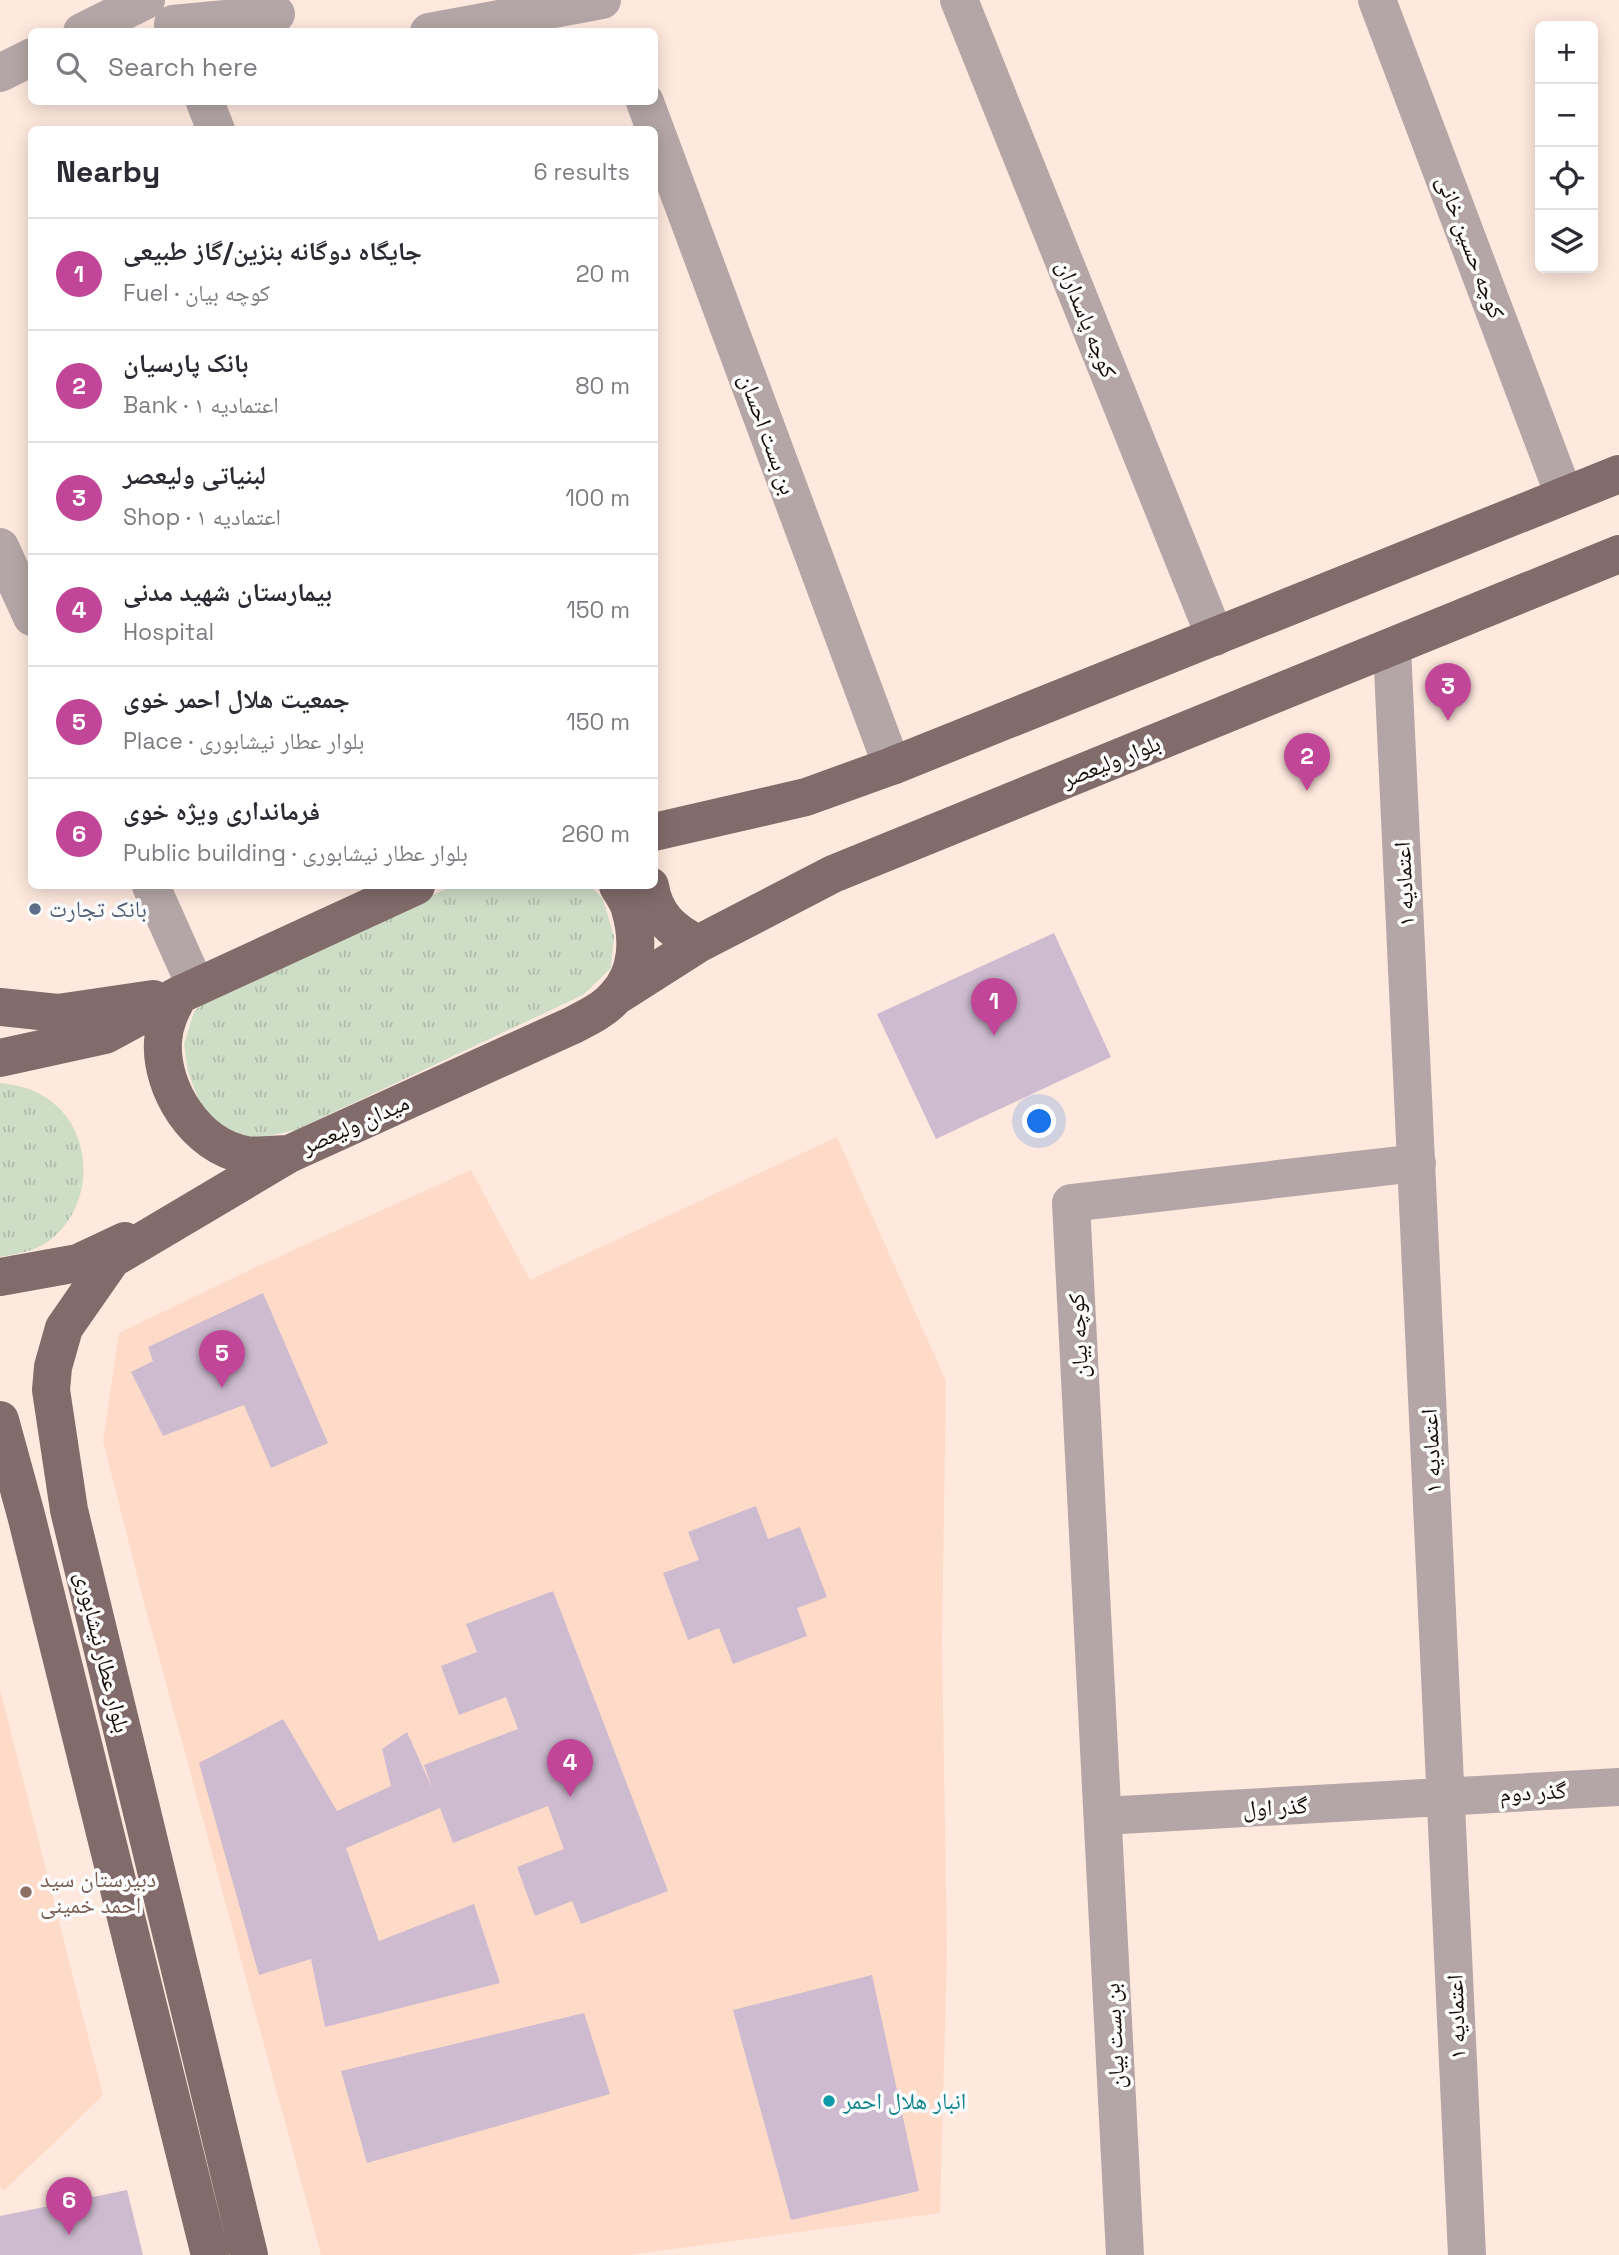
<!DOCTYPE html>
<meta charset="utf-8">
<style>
body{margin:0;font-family:"Space Grotesk","Noto Naskh Arabic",sans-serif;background:#f2f2f3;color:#2b2b33}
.controls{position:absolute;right:21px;top:21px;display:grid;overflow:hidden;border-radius:10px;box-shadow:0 4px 18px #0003}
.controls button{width:63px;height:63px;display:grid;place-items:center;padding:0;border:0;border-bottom:2px solid #e1e1e2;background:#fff;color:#2b2b33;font:35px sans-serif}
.you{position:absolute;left:1040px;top:1122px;width:24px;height:24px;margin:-18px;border:5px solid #fff;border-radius:50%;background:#1a73e8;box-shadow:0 0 0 10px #1a73e833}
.badge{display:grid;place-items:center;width:46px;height:46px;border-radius:50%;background:#c24697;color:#fff;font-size:23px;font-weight:700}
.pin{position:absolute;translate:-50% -58px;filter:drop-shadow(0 2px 4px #0008)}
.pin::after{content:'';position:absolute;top:37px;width:24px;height:21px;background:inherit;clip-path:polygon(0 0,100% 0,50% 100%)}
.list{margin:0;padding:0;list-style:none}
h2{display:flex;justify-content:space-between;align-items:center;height:91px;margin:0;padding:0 28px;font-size:30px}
h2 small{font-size:23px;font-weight:400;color:#7c7c81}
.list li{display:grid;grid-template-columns:46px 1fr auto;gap:21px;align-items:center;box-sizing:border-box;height:112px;padding:0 28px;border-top:2px solid #e1e1e2}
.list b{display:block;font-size:26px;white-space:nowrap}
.list p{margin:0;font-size:23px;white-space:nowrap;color:#7c7c81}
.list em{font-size:23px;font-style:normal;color:#7c7c81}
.icon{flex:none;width:38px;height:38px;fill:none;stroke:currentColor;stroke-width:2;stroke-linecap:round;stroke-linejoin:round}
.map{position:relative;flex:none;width:1619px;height:2255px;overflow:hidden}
.search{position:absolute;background:#fff;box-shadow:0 4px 18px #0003;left:28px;top:28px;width:630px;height:77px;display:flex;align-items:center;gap:18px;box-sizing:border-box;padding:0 24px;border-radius:10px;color:#7c7c81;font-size:26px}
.panel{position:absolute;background:#fff;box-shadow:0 4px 18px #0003;left:28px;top:126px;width:630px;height:763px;border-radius:10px}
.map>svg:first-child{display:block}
.built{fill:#fddbc8}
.grass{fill:url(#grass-tufts)}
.building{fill:#cebbd0}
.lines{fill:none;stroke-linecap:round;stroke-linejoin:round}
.minor{stroke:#b4a6a6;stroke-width:38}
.major{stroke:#826b6b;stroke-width:38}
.service-dot{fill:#5c6f8a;stroke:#fbfbfb;stroke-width:2.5}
.education-dot{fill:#8d6e63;stroke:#fbfbfb;stroke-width:2.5}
.culture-dot{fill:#0f9aa8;stroke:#fbfbfb;stroke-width:2.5}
.labels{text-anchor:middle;stroke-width:7;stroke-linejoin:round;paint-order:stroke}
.street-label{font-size:23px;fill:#170e09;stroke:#fbfbfb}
.service-label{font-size:23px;fill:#4e5e75;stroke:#fbfbfb;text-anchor:start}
.education-label{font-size:23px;fill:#785e54;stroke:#fbfbfb;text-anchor:start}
.culture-label{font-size:23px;fill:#0d838f;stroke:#fbfbfb;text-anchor:start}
</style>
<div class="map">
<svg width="1619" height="2255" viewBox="0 0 1619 2255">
<defs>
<pattern id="grass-tufts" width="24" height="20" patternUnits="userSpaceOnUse" patternTransform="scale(1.75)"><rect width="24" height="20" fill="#ceddc6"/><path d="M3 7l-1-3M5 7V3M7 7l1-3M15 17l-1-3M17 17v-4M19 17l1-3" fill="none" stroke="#b0bca9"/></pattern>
</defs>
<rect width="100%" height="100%" fill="#ffe9de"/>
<!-- built -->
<path class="built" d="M 837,1137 L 946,1381 L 942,1642 L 947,1952 L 940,2213 L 629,2255 L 321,2255 L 141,1591 L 103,1441 L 119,1333 L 256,1267 L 471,1170 L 530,1280 Z
M 0,1689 L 103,2095 L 4,2191 L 0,2186 Z"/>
<!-- grass -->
<path class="grass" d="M 454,886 L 590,886 L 603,899 L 614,936 L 611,968 L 583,995 L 296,1130 L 253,1139 L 226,1129 L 201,1106 L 188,1072 L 184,1044 L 194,1012 L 226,978 Z
M 0,1083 C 17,1085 31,1088 45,1097 C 95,1128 96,1205 50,1240 C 36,1251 17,1254 0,1257 Z"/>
<!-- building -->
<path class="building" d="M 1054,933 L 1111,1057 L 936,1139 L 877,1014 Z
M 263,1293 L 328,1443 L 271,1468 L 244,1405 L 163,1436 L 131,1372 L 153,1361 L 148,1347 Z
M 756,1506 L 768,1539 L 800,1527 L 827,1597 L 797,1608 L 807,1636 L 733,1664 L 719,1628 L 688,1640 L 663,1573 L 699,1560 L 688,1532 Z
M 553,1591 L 668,1891 L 581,1924 L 572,1901 L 535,1916 L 517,1867 L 564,1849 L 548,1806 L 453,1843 L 440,1808 L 346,1848 L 379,1941 L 474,1904 L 500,1983 L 325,2027 L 311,1959 L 259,1975 L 199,1763 L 283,1719 L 337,1811 L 391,1786 L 382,1749 L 407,1732 L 432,1788 L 424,1765 L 518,1729 L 506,1697 L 459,1715 L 441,1666 L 477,1652 L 466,1624 Z
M 872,1975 L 919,2191 L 791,2220 L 733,2010 Z
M 584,2013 L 610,2094 L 367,2163 L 341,2071 Z
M 127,2190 L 143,2255 L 0,2255 L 0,2216 Z"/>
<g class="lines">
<!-- minor -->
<path class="minor" d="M 959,0 L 1215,637
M 1377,0 L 1564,495
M 173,24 L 276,14
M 82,32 L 146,0
M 429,32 L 602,0
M 0,73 L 32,57
M 205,102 L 216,130
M 645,102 L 892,766
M 0,547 L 32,617
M 1392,647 L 1467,2255
M 151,886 L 196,987
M 1103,1816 L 1619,1787
M 1125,2255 L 1071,1203 L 1417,1163"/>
<!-- major -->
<path class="major" d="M 654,832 L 806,797 L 892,766 L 1619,474
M 650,886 C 655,916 672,931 698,944
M 179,995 C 171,1010 164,1023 163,1041 C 160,1089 196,1146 246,1155 C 259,1157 276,1154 289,1154 L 571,1026 C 587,1018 604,1010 616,996 C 638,973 639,939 630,909 C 628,901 622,893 618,886
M 618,995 L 698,944 L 833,874 L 1619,554
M 0,1007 L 58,1013 L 153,999
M 0,1058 L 105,1035 L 179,995 L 416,886
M 0,1277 L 78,1263 L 125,1241
M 0,1420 L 26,1515 L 210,2255
M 249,2255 L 69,1510 L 51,1390 L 53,1367 L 64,1328 L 112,1259 L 289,1154"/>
</g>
<!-- markers -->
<circle class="service-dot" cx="35" cy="909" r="7"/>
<circle class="education-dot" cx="26" cy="1892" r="7"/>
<circle class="culture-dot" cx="829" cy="2101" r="7"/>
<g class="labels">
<!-- street labels -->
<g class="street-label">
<text transform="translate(1471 247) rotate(69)" y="8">کوچه حسین خانی</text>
<text transform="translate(1087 319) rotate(68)" y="8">کوچه پاسداران</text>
<text transform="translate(768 434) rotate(70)" y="8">بن بست احسان</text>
<text transform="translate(1111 761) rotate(-22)" y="8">بلوار ولیعصر</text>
<text transform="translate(1404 884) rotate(-93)" y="8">اعتمادیه ۱</text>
<text transform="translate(355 1124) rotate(-24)" y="8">میدان ولیعصر</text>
<text transform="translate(1078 1336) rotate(-93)" y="8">کوچه بیان</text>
<text transform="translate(1431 1451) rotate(-93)" y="8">اعتمادیه ۱</text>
<text transform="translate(103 1652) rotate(76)" y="8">بلوار عطار نیشابوری</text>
<text transform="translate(1533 1792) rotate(-3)" y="8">گذر دوم</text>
<text transform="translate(1275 1807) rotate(-3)" y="8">گذر اول</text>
<text transform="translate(1456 2017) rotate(-92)" y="8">اعتمادیه ۱</text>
<text transform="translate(1114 2036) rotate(-93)" y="8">بن بست بیان</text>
</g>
<!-- service labels -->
<g class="service-label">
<text x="49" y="917">بانک تجارت</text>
</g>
<!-- education labels -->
<g class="education-label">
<text x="40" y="1887">دبیرستان سید<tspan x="40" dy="26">احمد خمینی</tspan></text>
</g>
<!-- culture labels -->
<g class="culture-label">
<text x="843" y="2109">انبار هلال احمر</text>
</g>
</g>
</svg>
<div class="controls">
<button>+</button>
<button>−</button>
<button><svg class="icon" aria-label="locate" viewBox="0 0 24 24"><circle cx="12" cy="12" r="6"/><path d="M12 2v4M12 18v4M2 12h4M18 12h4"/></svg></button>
<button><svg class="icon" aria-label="layers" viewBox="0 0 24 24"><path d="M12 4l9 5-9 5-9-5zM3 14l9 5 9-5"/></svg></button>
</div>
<div class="you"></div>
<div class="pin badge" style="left:994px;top:1036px">1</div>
<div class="pin badge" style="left:1307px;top:791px">2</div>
<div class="pin badge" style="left:1448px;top:721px">3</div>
<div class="pin badge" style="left:570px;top:1797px">4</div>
<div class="pin badge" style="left:222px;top:1388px">5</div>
<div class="pin badge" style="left:69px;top:2235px">6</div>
<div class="search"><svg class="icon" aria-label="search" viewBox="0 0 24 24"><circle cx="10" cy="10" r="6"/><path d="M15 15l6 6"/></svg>Search here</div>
<section class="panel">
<h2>Nearby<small>6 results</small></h2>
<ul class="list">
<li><span class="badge">1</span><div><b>جایگاه دوگانه بنزین/گاز طبیعی</b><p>Fuel · کوچه بیان</p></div><em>20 m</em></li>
<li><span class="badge">2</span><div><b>بانک پارسیان</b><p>Bank · اعتمادیه ۱</p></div><em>80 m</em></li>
<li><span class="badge">3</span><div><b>لبنیاتی ولیعصر</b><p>Shop · اعتمادیه ۱</p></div><em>100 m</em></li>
<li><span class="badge">4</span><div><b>بیمارستان شهید مدنی</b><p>Hospital</p></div><em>150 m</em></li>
<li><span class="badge">5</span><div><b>جمعیت هلال احمر خوی</b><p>Place · بلوار عطار نیشابوری</p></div><em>150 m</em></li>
<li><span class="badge">6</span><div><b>فرمانداری ویژه خوی</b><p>Public building · بلوار عطار نیشابوری</p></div><em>260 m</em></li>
</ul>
</section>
</div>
